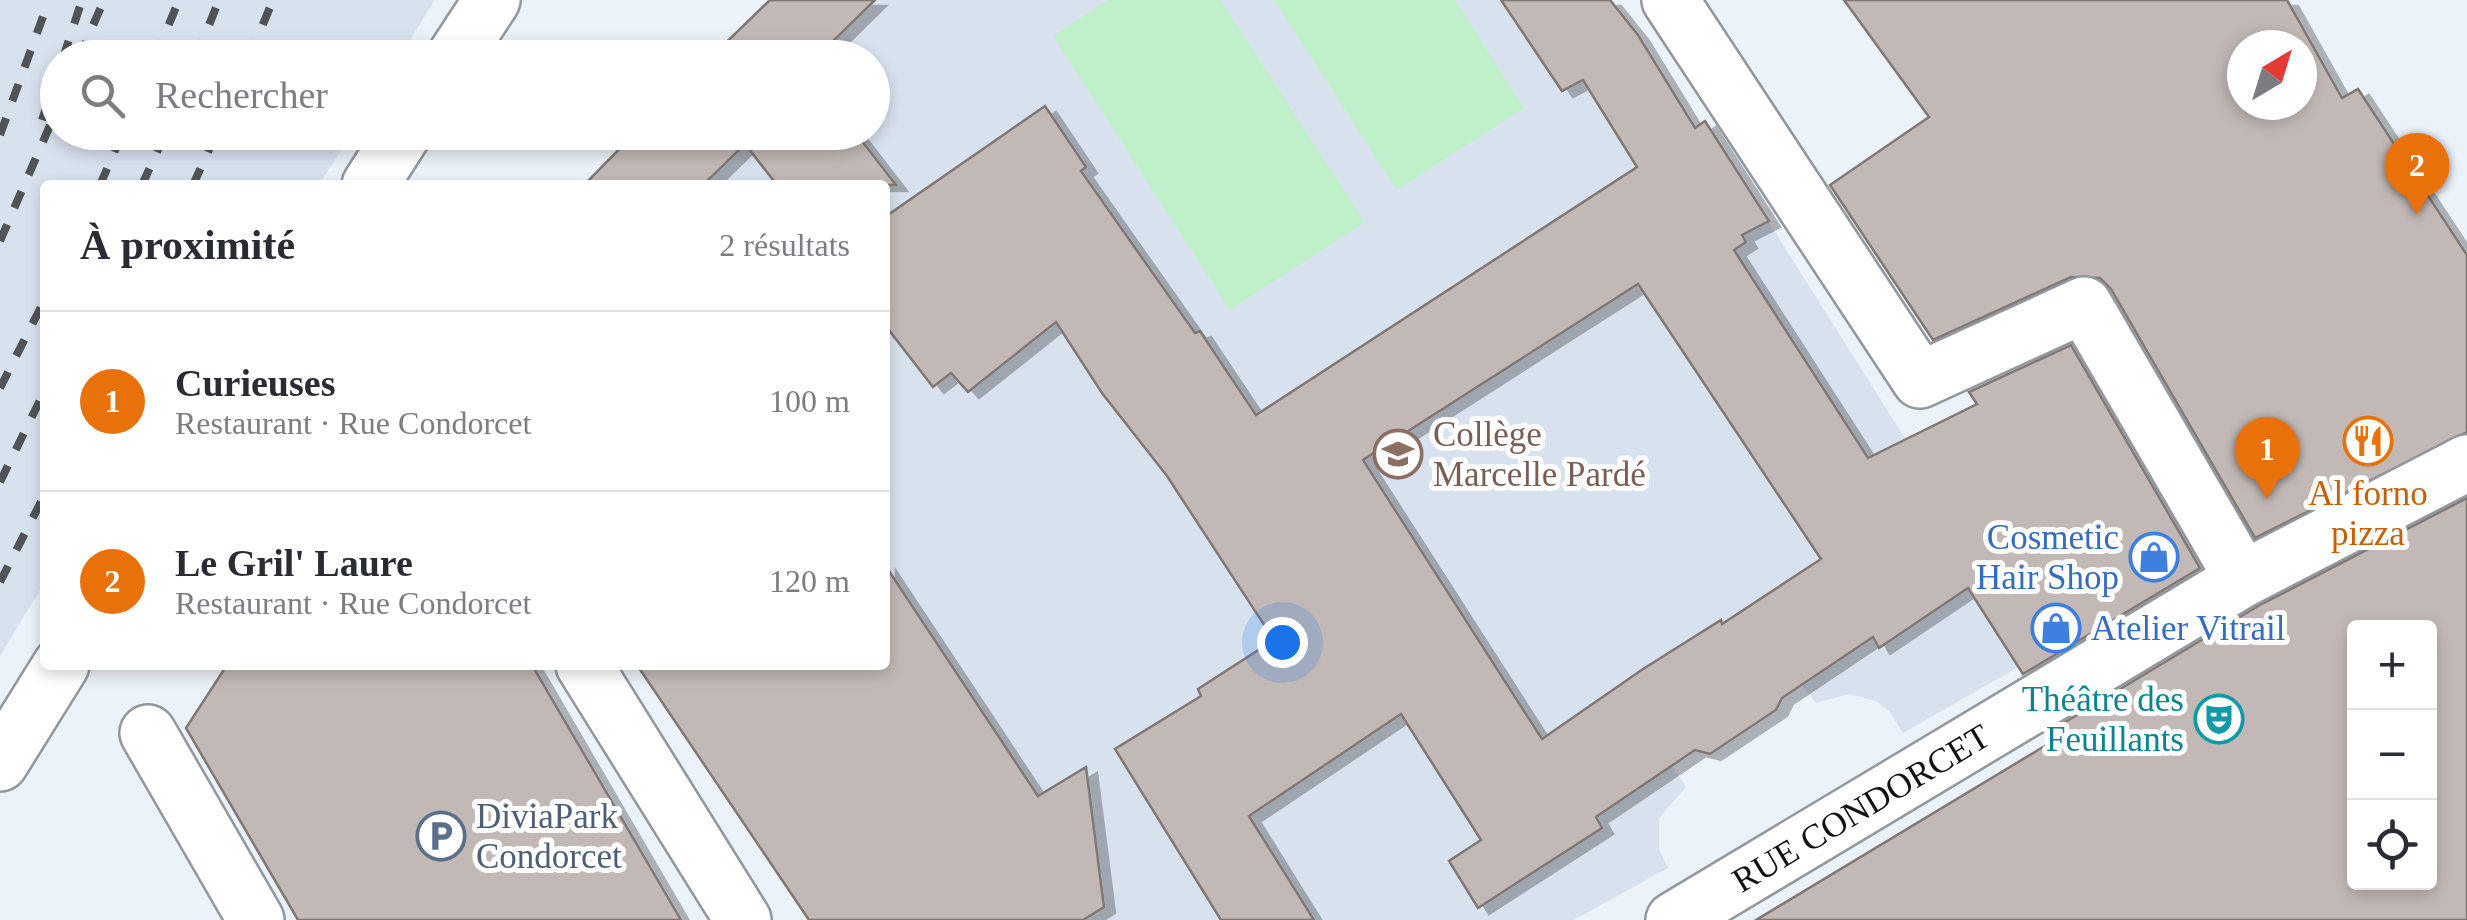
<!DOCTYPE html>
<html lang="fr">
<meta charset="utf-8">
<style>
body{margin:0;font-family:"Times New Roman",serif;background:#f7f7f7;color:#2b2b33}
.controls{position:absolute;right:30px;bottom:30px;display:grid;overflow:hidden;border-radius:10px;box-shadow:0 5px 15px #0003}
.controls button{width:90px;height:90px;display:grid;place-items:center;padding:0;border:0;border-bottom:2px solid #e1e1e2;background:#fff;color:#2b2b33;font:50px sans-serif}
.compass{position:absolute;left:2227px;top:30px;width:90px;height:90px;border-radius:50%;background:#fff;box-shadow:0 5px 15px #0003;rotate:38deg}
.you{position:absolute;left:1282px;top:642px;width:35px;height:35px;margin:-25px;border:8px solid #fff;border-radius:50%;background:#1a73e8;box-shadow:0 0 0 15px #1a73e833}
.badge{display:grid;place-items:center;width:65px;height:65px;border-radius:50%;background:#986d1b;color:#fff;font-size:32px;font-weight:700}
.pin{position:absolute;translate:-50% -82px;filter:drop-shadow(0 2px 5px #0008)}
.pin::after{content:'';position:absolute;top:52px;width:35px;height:30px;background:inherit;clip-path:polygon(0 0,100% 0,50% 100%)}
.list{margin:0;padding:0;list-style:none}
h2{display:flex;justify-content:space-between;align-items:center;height:130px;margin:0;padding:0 40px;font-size:42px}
h2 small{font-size:32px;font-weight:400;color:#7c7c81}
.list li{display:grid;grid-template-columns:65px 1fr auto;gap:30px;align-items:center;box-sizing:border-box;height:180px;padding:0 40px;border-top:2px solid #e1e1e2}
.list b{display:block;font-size:38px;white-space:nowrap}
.list p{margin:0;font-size:32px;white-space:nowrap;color:#7c7c81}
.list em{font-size:32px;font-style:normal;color:#7c7c81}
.icon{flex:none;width:55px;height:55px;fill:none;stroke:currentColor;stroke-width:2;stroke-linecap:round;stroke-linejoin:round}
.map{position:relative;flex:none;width:2467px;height:920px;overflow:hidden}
.search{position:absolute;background:#fff;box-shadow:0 5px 15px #0003;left:40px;top:40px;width:850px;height:110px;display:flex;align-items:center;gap:25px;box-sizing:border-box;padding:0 35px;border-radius:55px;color:#7c7c81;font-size:38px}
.panel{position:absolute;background:#fff;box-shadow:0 5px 15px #0003;left:40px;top:180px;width:850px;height:490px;border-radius:10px}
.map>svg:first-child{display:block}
.built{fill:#d8e2ef}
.park{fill:#c0f0ca}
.building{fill:#c2b9b6;stroke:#817875;stroke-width:2.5;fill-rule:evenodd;filter:url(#shadow)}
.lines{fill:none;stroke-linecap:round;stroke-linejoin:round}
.street-casing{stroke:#92979e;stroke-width:60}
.street{stroke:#fff;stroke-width:55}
.rail{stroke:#505457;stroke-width:8;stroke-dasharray:18 18;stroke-linecap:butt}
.labels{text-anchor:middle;stroke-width:10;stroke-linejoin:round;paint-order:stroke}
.education-label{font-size:35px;fill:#785e54;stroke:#fff;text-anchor:start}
.food-label{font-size:35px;fill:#c56008;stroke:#fff}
.shop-label{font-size:35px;fill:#366cbe;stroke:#fff;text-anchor:end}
.culture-label{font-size:35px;fill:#0d838f;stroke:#fff;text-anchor:end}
.street-label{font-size:35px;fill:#101214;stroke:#fff}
.service-label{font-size:35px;fill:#4e5e75;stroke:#fff;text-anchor:start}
</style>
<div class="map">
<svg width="2467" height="920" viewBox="0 0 2467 920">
<defs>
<filter id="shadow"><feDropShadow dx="11" dy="6" stdDeviation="0" flood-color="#0004"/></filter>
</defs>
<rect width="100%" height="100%" fill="#ebf2f9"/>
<!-- built -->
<path class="built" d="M 0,0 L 435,0 L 399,57 L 58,58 L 58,132 L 352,133 L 319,185 L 45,185 L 45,582 L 0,656 Z
M 770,0 L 1610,0 L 1695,127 L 1705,121 L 2041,654 L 1903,733 L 1889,711 L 1876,701 L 1849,694 L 1816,703 L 1802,685 L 1776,702 L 1776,710 L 1710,754 L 1698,748 L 1672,766 L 1686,787 L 1659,818 L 1659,849 L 1668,868 L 1574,920 L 809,920 L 637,665 L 885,665 L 885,185 L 584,185 L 636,133 L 872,132 L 872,58 L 710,57 Z"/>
<!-- park -->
<path class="park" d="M 1108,0 L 1220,0 L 1365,222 L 1230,310 L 1053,36 Z
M 1274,0 L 1455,0 L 1524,108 L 1397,190 Z"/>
<!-- building -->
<path class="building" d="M 770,0 L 875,0 L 816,58 L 710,58 Z
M 1501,0 L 1610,0 L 1638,35 L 1695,128 L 1705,121 L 1769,221 L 1742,235 L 1746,242 L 1734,250 L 1868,458 L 1977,404 L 1969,392 L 2071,345 L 2200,568 L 2023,674 L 1968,588 L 1879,648 L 1873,637 L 1782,698 L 1776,710 L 1710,754 L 1695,750 L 1596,817 L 1602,828 L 1478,908 L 1449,861 L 1481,840 L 1401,714 L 1249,816 L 1314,920 L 1221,920 L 1115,749 L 1201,696 L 1198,689 L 1274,640 L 1167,476 L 1102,393 L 1056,322 L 968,392 L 951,373 L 933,387 L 885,325 L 885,217 L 1045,106 L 1086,167 L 1081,171 L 1195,333 L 1200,331 L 1256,415 L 1637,167 L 1583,80 L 1562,91 ZM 1638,284 L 1821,559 L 1722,624 L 1721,620 L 1643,669 L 1542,739 L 1363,460 Z
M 1844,0 L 2287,0 L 2342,98 L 2358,89 L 2467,255 L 2467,432 L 2255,538 L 2111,289 L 2100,278 L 2071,277 L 1933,340 L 1830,185 L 1929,117 ZM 2242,45 L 2302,45 L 2302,105 L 2242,105 Z
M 636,132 L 855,132 L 896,185 L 777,185 L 745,144 L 703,185 L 584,185 Z
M 2467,498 L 2467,920 L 1756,920 L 2063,735 L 2057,727 L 2258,606 ZM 2354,628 L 2430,628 L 2430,882 L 2354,882 Z
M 885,565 L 1038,796 L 1086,767 L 1104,907 L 1083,920 L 809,920 L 637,665 L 885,665 Z
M 227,665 L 532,665 L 681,920 L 298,920 L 186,728 Z"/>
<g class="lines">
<!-- street casing -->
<g class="street-casing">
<g id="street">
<path d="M 1670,0 L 1920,380 L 2084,305 L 2243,579"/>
<path d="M 454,58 L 492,0"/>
<path d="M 370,185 L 404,132"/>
<path d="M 584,665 L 743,920"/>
<path d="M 148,733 L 256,920"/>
<path d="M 0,763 L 61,665"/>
<path id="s1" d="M 1674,920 L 2243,579 L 2467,463"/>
</g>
</g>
<!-- street -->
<use href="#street" class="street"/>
<!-- rail -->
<path class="rail" d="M 63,58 L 82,0
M 79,58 L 104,0
M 155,58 L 179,0
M 196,58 L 219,0
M 249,58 L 273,0
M 42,120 L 58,73
M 0,135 L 49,0
M 100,185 L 123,132
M 142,185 L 166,132
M 193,185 L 217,132
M 0,241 L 58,107
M 0,388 L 45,299
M 0,482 L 45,390
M 0,582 L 45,494"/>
</g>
<!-- icons -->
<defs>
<g id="restaurant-ring" transform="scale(2.5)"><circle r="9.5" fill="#fff" stroke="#e8710a" stroke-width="1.5"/><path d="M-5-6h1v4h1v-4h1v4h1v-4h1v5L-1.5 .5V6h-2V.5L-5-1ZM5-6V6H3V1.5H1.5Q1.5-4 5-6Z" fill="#e8710a"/></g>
<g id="school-ring" transform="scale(2.5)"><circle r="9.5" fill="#fff" stroke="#8d6e63" stroke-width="1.5"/><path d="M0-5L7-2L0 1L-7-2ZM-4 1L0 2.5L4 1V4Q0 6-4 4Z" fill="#8d6e63"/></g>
<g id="shop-ring" transform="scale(2.5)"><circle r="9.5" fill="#fff" stroke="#3f7fe0" stroke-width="1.5"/><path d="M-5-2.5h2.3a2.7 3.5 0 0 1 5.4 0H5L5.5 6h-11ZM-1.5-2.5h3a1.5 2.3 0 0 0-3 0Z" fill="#3f7fe0"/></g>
<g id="theatre-ring" transform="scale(2.5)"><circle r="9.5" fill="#fff" stroke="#0f9aa8" stroke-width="1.5"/><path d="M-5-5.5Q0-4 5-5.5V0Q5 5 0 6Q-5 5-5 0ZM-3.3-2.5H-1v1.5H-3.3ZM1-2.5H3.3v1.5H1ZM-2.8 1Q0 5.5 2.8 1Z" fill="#0f9aa8"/></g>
<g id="parking-ring" transform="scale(2.5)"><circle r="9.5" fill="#fff" stroke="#5c6f8a" stroke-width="1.5"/><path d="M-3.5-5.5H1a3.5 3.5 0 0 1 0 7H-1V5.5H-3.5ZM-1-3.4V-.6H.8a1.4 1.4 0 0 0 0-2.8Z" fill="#5c6f8a"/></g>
</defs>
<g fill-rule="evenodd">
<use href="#restaurant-ring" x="2368" y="441"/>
<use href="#school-ring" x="1398" y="454"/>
<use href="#shop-ring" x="2154" y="557"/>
<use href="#shop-ring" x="2056" y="628"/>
<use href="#theatre-ring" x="2219" y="719"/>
<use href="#parking-ring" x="441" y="836"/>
</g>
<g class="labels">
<!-- education labels -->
<g class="education-label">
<text x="1433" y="446">Collège<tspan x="1433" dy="40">Marcelle Pardé</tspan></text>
</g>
<!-- food labels -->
<g class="food-label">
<text x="2368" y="505">Al forno<tspan x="2368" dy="40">pizza</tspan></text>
</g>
<!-- shop labels -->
<g class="shop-label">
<text x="2119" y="549">Cosmetic<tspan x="2119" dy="40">Hair Shop</tspan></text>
<text x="2091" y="640" text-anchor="start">Atelier Vitrail</text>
</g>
<!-- culture labels -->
<g class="culture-label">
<text x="2184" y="711">Théâtre des<tspan x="2184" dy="40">Feuillants</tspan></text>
</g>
<!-- street labels -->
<g class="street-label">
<text dy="12" stroke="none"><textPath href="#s1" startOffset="218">RUE CONDORCET</textPath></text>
</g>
<!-- service labels -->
<g class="service-label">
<text x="476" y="828">DiviaPark<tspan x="476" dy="40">Condorcet</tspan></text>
</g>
</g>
</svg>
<div class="controls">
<button>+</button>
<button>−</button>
<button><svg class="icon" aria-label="locate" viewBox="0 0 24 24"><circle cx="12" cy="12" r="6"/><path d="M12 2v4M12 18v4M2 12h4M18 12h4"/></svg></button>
</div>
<svg class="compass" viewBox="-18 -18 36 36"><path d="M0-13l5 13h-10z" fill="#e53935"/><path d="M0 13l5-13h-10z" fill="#7c7c81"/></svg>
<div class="you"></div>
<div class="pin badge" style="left:2267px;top:499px;background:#e8710a">1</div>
<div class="pin badge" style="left:2417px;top:215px;background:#e8710a">2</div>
<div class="search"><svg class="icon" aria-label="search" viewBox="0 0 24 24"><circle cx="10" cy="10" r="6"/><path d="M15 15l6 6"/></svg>Rechercher</div>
<section class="panel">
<h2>À proximité<small>2 résultats</small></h2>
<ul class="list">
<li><span class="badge" style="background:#e8710a">1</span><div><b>Curieuses</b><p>Restaurant · Rue Condorcet</p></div><em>100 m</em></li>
<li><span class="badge" style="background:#e8710a">2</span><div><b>Le Gril' Laure</b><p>Restaurant · Rue Condorcet</p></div><em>120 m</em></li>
</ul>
</section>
</div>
